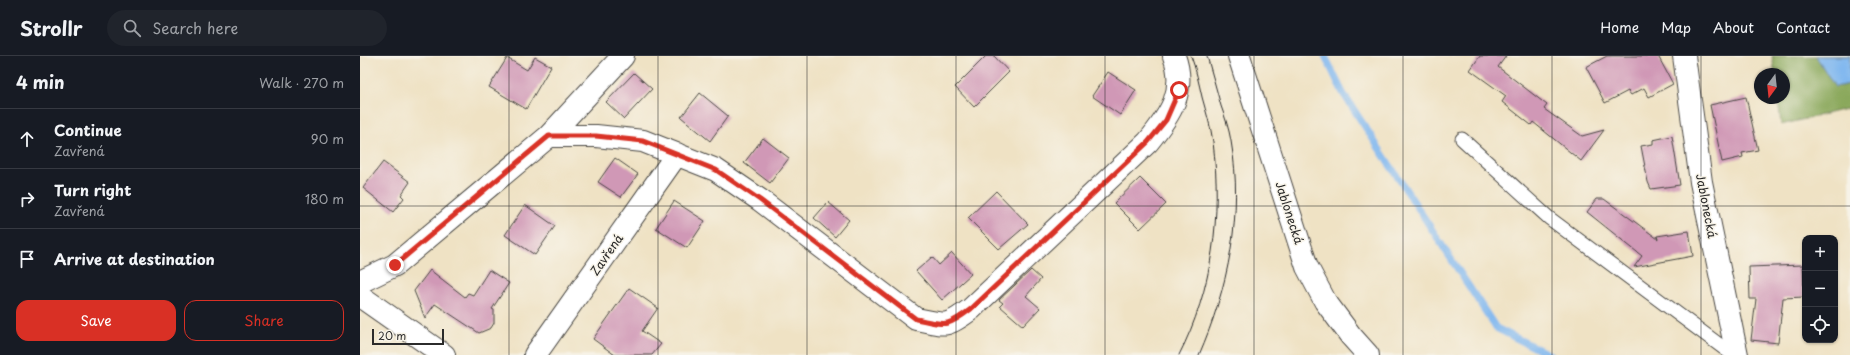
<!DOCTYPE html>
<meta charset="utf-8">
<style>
body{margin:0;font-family:"Playpen Sans",sans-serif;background:#20242c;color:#f1f3f6}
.controls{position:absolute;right:12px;bottom:12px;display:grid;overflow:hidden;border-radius:8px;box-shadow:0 1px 3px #0004}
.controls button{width:36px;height:36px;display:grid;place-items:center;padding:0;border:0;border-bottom:1px solid #363941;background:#171b24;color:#f1f3f6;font:20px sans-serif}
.compass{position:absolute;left:1394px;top:12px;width:36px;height:36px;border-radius:50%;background:#171b24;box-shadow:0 1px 3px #0004;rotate:195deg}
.scale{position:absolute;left:12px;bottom:10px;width:72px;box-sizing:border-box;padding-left:4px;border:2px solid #2b2b2b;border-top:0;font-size:11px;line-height:14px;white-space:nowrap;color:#2b2b2b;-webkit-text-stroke:3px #f7f3e8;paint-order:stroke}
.stop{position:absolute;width:12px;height:12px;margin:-9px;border:3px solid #d93025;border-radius:50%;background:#fff}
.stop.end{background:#d93025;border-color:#fff;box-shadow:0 1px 4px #0008}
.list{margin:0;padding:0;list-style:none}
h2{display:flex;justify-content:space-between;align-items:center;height:52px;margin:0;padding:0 16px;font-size:17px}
h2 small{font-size:13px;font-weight:400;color:#9ea1a6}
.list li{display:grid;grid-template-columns:26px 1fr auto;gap:12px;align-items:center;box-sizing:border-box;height:60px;padding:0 16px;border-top:1px solid #363941}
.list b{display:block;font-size:15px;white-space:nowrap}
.list p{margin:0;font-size:13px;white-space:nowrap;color:#9ea1a6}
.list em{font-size:13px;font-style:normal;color:#9ea1a6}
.actions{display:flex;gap:8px;padding:12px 16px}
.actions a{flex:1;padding:9px 0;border:1px solid #d93025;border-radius:12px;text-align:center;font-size:14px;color:#d93025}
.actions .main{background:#d93025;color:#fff}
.icon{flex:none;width:22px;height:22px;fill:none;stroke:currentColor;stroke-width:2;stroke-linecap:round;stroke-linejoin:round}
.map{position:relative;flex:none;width:1490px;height:299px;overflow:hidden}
header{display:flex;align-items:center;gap:24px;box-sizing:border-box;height:56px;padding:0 20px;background:#171b24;border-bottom:1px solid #363941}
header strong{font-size:19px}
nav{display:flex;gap:22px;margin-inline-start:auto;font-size:14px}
.search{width:280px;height:36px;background:#20242c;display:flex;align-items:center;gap:10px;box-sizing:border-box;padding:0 14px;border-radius:22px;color:#9ea1a6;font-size:15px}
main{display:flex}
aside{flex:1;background:#171b24}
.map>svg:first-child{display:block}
.forest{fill:#8aa85b;stroke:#5a6a43}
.water{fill:#80b7ef;stroke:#56718d}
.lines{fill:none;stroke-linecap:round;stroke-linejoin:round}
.stream{stroke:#80b7ef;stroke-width:7}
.building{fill:#d098b6}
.service-casing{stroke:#484642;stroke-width:15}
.minor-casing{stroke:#484642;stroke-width:24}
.secondary-casing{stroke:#484642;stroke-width:24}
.service{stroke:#fff;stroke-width:13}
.minor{stroke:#fff;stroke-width:22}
.secondary{stroke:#fff;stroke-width:22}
.tram{stroke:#2b2b2b;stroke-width:1}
.route{stroke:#d93025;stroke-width:5}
.grid{fill:none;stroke:#2b2b2b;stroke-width:1;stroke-opacity:0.55}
.labels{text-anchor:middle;stroke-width:3;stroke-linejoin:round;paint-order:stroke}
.street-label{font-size:12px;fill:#2b2b2b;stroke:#f7f3e8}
</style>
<header>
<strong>Strollr</strong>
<div class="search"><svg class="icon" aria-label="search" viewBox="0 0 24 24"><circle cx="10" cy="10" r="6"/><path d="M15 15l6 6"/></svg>Search here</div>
<nav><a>Home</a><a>Map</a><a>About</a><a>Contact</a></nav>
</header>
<main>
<aside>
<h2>4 min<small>Walk · 270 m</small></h2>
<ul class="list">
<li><svg class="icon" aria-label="ahead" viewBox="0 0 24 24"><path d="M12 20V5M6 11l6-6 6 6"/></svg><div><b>Continue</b><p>Zavřená</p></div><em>90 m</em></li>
<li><svg class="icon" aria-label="right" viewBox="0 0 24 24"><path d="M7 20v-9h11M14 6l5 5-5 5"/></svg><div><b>Turn right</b><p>Zavřená</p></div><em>180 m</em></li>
<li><svg class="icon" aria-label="arrive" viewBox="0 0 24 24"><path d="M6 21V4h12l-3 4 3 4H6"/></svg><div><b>Arrive at destination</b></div></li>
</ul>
<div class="actions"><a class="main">Save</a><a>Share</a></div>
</aside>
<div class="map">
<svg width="1490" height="299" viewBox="0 0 1490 299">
<rect width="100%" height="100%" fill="#f7f3e8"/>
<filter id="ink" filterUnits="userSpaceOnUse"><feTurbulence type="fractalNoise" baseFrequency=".025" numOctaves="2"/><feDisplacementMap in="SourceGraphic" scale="8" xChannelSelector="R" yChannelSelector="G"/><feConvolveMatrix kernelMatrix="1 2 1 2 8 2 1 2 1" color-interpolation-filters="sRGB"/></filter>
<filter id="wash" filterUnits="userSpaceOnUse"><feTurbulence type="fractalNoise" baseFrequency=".012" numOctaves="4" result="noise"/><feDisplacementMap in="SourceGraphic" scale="16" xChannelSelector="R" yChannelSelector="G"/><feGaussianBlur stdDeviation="0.9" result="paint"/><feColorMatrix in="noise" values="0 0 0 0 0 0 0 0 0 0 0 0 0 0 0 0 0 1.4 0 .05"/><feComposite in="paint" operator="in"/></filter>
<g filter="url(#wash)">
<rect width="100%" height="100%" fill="#efe2c4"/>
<!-- forest -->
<path class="forest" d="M 1412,0 L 1490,0 L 1490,52 L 1421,69 L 1418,42 L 1424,42 L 1424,18 L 1415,18 Z"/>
<!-- water -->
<path class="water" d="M 1456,0 L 1490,0 L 1490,28 L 1475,31 Z"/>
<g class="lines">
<!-- stream -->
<path class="stream" d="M 965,0 L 983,37 L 1136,272 L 1190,299"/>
</g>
<g id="blocks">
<!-- building -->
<path class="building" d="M 626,0 L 634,0 L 649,16 L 614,51 L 595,31 Z
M 1120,0 L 1146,0 L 1138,11 L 1187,49 L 1184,53 L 1222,80 L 1244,74 L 1221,105 L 1173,66 L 1171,69 L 1142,46 L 1146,40 L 1110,14 Z
M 1247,0 L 1298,0 L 1313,28 L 1289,41 L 1284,32 L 1271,39 L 1268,35 L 1245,47 L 1226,11 Z
M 175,1 L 191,10 L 166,53 L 129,31 L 147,2 L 167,14 Z
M 748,16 L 776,34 L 760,59 L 732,40 Z
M 274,17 L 292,33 L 264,63 L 246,46 Z
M 340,37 L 368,60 L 350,85 L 321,61 Z
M 1386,41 L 1398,94 L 1382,97 L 1383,101 L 1362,106 L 1350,49 Z
M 1312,80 L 1320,129 L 1291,133 L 1288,126 L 1281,90 L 1293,88 L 1293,84 Z
M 403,82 L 429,102 L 410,127 L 384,107 Z
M 255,102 L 278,118 L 261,141 L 238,126 Z
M 23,106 L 50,126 L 41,139 L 44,142 L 33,156 L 3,132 Z
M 780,122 L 806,148 L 780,173 L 754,147 Z
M 636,135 L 668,168 L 639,193 L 608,162 Z
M 1237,143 L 1244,143 L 1298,183 L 1297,180 L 1329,175 L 1333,200 L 1274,211 L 1282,200 L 1227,156 Z
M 314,145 L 345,165 L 327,192 L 296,172 Z
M 468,146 L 489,164 L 475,181 L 454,162 Z
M 165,149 L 195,170 L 175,199 L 145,179 Z
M 592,197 L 611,218 L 582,244 L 556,215 L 572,201 L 579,209 Z
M 1443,209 L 1444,241 L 1423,242 L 1418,287 L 1391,284 L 1396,243 L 1390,243 L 1389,211 Z
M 70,214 L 105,241 L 108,237 L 113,239 L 129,214 L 149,227 L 132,253 L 134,254 L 134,267 L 131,272 L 119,277 L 75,248 L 65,262 L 54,235 Z
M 671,214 L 681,223 L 666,240 L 680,252 L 663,270 L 640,250 L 643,247 L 639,244 Z
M 269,232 L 298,252 L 282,275 L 301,288 L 292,299 L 255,299 L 233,283 Z"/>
</g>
</g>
<g filter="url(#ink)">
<use href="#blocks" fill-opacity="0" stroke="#484642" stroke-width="1"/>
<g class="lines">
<!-- service casing -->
<g class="service-casing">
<path id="service" d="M 1102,83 L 1189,162 L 1373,299"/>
</g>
<!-- minor casing -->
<g class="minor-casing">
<path id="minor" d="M 1324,0 L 1341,126 L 1377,299
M 189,80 L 236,80 L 283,85 L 356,114 L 400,144 L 556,263 C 586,269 586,272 611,253 L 788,86 C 810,59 827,35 814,0
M 0,226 L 35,209 L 189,80 L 263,0
M 0,240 L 84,299
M 175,299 L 317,98"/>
</g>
<!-- secondary casing -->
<g class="secondary-casing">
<path id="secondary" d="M 879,0 L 947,211 L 965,245 L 991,280 L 1008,299"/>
</g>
<!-- service -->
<use href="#service" class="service"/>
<!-- minor -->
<use href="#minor" class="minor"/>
<!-- secondary -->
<use href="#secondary" class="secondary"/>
<!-- tram -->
<path class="tram" d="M 819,299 C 853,233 862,159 853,86 C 851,71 846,56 842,41 C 839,28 836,13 831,0
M 839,299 C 868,232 884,158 871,85 C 869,73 865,61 861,50 C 856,33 852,16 847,0"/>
</g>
</g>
<g class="lines" filter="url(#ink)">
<!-- route -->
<path class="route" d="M 35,209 L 189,80 L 236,80 L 283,85 L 356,114 L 400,144 L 556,263 C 586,269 586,272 611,253 L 788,86 L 806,64 L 819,34"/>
</g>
<!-- grid -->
<path class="grid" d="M 149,0 L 149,299M 298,0 L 298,299M 447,0 L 447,299M 596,0 L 596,299M 745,0 L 745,299M 894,0 L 894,299M 1043,0 L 1043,299M 1192,0 L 1192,299M 1341,0 L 1341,299M 0,150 L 1490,150"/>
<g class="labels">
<!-- street labels -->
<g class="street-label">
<text transform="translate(1346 150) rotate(79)" y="4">Jablonecká</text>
<text transform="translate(929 157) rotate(72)" y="4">Jablonecká</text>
<text transform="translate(247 199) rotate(-55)" y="4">Zavřená</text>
</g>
</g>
</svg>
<div class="controls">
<button>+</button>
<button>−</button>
<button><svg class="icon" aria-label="locate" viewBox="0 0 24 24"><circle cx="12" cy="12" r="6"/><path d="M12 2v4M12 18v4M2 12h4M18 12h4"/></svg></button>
</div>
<svg class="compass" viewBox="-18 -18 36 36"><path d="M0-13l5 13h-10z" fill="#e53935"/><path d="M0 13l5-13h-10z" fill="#9ea1a6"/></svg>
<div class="scale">20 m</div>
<div class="stop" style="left:819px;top:34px"></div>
<div class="stop end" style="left:35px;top:209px"></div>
</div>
</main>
